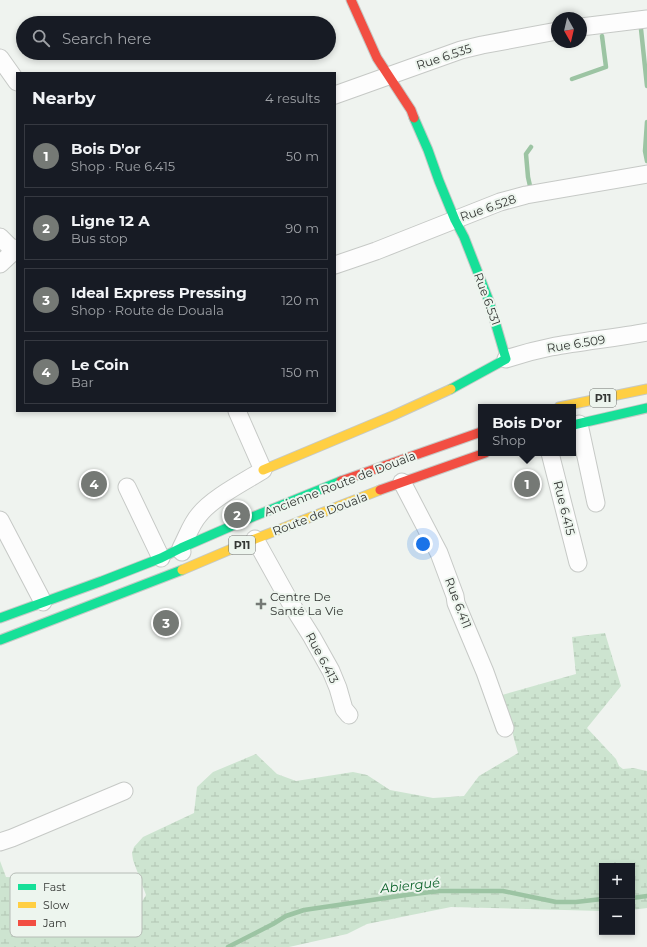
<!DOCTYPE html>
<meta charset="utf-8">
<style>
body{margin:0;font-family:Montserrat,sans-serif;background:#20242c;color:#f1f3f6}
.controls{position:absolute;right:12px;bottom:12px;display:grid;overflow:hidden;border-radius:0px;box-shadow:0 2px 6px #0003}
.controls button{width:36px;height:36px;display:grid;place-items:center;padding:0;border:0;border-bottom:1px solid #363941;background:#171b24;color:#f1f3f6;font:20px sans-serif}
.compass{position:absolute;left:551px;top:12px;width:36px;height:36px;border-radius:50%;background:#171b24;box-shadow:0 2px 6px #0003;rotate:172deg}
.you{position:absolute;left:423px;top:544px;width:14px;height:14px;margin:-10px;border:3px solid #fff;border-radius:50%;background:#1a73e8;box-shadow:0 0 0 6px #1a73e833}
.badge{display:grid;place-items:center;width:26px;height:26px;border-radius:50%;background:#757975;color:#fff;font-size:13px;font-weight:700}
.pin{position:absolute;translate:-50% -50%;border:2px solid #fff;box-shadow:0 1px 4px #0006}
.popup{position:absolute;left:478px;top:404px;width:98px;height:52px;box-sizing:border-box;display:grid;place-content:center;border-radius:0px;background:#171b24;filter:drop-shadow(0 1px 3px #0005);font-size:13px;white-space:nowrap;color:#9ea1a6}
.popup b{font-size:15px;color:#f1f3f6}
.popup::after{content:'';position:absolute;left:50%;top:100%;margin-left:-8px;border:8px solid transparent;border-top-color:#171b24}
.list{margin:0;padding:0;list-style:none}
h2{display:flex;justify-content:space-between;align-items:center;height:52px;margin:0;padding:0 16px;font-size:17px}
h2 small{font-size:13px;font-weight:400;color:#9ea1a6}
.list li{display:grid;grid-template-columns:26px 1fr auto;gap:12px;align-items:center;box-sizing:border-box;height:64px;margin:0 8px 8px;padding:0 8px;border:1px solid #363941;border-radius:0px}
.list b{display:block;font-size:15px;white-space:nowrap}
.list p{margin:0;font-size:13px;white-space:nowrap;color:#9ea1a6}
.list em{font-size:13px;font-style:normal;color:#9ea1a6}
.icon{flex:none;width:22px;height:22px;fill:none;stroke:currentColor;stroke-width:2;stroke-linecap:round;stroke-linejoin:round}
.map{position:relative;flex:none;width:647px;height:947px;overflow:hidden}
.search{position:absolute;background:#171b24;box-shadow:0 2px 6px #0003;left:16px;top:16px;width:320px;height:44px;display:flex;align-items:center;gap:10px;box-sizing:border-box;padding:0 14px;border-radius:22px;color:#9ea1a6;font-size:15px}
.panel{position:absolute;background:#171b24;box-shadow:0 2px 6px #0003;left:16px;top:72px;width:320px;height:340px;border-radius:0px}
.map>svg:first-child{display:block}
.wetland{fill:url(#wetland-marsh)}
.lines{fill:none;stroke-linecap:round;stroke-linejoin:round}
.stream{stroke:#9cc4a3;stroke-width:4.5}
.street-casing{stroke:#c6c9c6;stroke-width:19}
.fast-casing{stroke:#c6c9c6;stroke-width:11}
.slow-casing{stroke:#c6c9c6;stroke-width:11}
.jam-casing{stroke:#c6c9c6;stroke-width:11}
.street{stroke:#fdfdfd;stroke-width:17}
.fast{stroke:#16e098;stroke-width:9}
.slow{stroke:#ffcf43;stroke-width:9}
.jam{stroke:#f24e42;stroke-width:9}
.poi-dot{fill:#757975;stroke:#edf5ee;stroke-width:1.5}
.labels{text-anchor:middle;stroke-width:4;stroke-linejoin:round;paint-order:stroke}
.shield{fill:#edf5ee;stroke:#6c706c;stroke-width:1}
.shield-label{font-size:11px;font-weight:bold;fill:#343734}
.street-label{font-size:12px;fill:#343734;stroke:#edf5ee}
.poi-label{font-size:12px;fill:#343734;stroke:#edf5ee;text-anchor:start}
.water-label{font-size:13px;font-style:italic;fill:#0b6129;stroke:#edf5ee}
.key{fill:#edf5ee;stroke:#b6bcb6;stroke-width:1}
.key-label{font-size:11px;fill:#343734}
</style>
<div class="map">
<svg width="647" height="947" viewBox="0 0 647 947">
<defs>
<pattern id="wetland-marsh" width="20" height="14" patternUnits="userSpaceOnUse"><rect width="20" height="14" fill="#cde4d0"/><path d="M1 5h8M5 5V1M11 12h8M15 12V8" fill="none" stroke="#b1c4b3"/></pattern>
</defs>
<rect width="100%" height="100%" fill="#eff3ef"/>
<!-- wetland -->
<path class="wetland" d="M 605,633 L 621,686 L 587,728 L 616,759 L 619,766 L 623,769 L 633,768 L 647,771 L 647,908 L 632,910 L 632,866 L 602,866 L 602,911 L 451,907 L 367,924 L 347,934 L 289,947 L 0,947 L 0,861 L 6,877 L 32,878 L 53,881 L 72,880 L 75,881 L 82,911 L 86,920 L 93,925 L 141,903 L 146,895 L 133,860 L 132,853 L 134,847 L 143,837 L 194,813 L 197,787 L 213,772 L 256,754 L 277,774 L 296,781 L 353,772 L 367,775 L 390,790 L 433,798 L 464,796 L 479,776 L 518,753 L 502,695 L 576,674 L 572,637 Z"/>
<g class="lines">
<!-- stream -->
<path class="stream" d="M 641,29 L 647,86
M 572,79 L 606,67 L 602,36
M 647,122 L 645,151 L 647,161
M 530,186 L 528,177 L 526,154 L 531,147
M 632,898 L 647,896
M 228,947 L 273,924 L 286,916 L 304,910 L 406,895 L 439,891 L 503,891 L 556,902 L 576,902 L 602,899"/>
<!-- street casing -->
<g class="street-casing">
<path id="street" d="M 581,27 L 647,19
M 0,58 L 17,82
M 335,95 L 461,50 L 482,45 L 557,31
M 0,237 L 14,251 L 17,248
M 0,264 L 14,251
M 335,265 L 376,251 L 500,202 L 526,195 L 647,174
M 506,359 C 521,354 536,350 551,347 C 583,341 615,338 647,332
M 579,424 L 596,503
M 550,453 L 578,563
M 402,482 L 439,553 L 455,596 L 456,603 L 485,672 L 505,728
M 127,487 L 161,558
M 0,520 L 43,602
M 255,539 L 290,602 L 312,637 L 331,671 L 338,688 L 344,709 L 349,715
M 182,552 L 181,548 C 187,537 191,524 199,515 C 212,498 244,482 263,470 L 237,411
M 0,842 L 12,838 L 124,791"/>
</g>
<!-- fast casing -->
<g class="fast-casing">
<path id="fast" d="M 414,118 L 428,150 L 439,181 L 455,220 L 464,237 L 489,301 L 506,359 L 451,389
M 573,425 L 647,408
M 0,618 L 102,581 L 161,558 L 181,548 L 250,518 L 341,481
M 0,640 L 182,570"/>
</g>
<!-- slow casing -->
<g class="slow-casing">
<path id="slow" d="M 559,407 L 647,389
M 263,470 L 392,416 L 451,389
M 182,570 L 255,539 L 380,490"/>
</g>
<!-- jam casing -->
<g class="jam-casing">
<path id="jam" d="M 351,0 L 377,58 L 411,110 L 414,118
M 341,481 L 481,432
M 380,490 L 485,453"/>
</g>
<!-- street -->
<use href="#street" class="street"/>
<!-- fast -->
<use href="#fast" class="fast"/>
<!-- slow -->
<use href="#slow" class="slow"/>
<!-- jam -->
<use href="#jam" class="jam"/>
</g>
<!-- markers -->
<path class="poi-dot" d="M259 598h4v4h4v4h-4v4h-4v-4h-4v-4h4z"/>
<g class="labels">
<!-- shield labels -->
<g class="shield">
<rect x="590" y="389" width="26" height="18" rx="3"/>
<rect x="229" y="536" width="26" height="18" rx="3"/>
</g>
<g class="shield-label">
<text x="603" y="402">P11</text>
<text x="242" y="549">P11</text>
</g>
<!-- street labels -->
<g class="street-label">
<text transform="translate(444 57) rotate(-18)" y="4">Rue 6.535</text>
<text transform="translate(488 208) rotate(-19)" y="4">Rue 6.528</text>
<text transform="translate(487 299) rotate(70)" y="4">Rue 6.531</text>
<text transform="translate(576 344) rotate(-9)" y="4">Rue 6.509</text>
<text transform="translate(340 484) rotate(-21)" y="4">Ancienne Route de Douala</text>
<text transform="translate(564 508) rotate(76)" y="4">Rue 6.415</text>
<text transform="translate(320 514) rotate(-21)" y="4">Route de Douala</text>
<text transform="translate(458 603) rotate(69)" y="4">Rue 6.411</text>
<text transform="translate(322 658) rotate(62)" y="4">Rue 6.413</text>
</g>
<!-- poi labels -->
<g class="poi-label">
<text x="270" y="601">Centre De<tspan x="270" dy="14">Santé La Vie</tspan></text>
</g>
<!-- water labels -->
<g class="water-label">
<text transform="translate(410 885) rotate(-6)" y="5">Abiergué</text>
</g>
</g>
<!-- legend -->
<rect x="10" y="873" width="132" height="64" rx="6" class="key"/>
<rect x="18" y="884" width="18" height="6" fill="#16e098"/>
<rect x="18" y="902" width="18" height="6" fill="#ffcf43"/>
<rect x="18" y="920" width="18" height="6" fill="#f24e42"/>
<g class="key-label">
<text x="43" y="891">Fast</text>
<text x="43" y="909">Slow</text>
<text x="43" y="927">Jam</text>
</g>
</svg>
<div class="controls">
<button>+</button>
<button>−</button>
</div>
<svg class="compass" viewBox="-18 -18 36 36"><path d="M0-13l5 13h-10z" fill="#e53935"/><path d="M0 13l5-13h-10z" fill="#9ea1a6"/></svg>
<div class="you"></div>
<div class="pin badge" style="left:527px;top:484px">1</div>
<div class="popup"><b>Bois D'or</b>Shop</div>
<div class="pin badge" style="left:237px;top:515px">2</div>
<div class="pin badge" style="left:166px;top:623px">3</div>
<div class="pin badge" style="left:94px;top:484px">4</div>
<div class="search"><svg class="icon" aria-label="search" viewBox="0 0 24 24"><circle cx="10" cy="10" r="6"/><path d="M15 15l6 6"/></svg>Search here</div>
<section class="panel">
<h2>Nearby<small>4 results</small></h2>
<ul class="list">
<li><span class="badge">1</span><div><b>Bois D'or</b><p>Shop · Rue 6.415</p></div><em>50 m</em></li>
<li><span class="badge">2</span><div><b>Ligne 12 A</b><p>Bus stop</p></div><em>90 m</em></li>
<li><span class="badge">3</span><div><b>Ideal Express Pressing</b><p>Shop · Route de Douala</p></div><em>120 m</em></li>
<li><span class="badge">4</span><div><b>Le Coin</b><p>Bar</p></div><em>150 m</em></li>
</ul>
</section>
</div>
